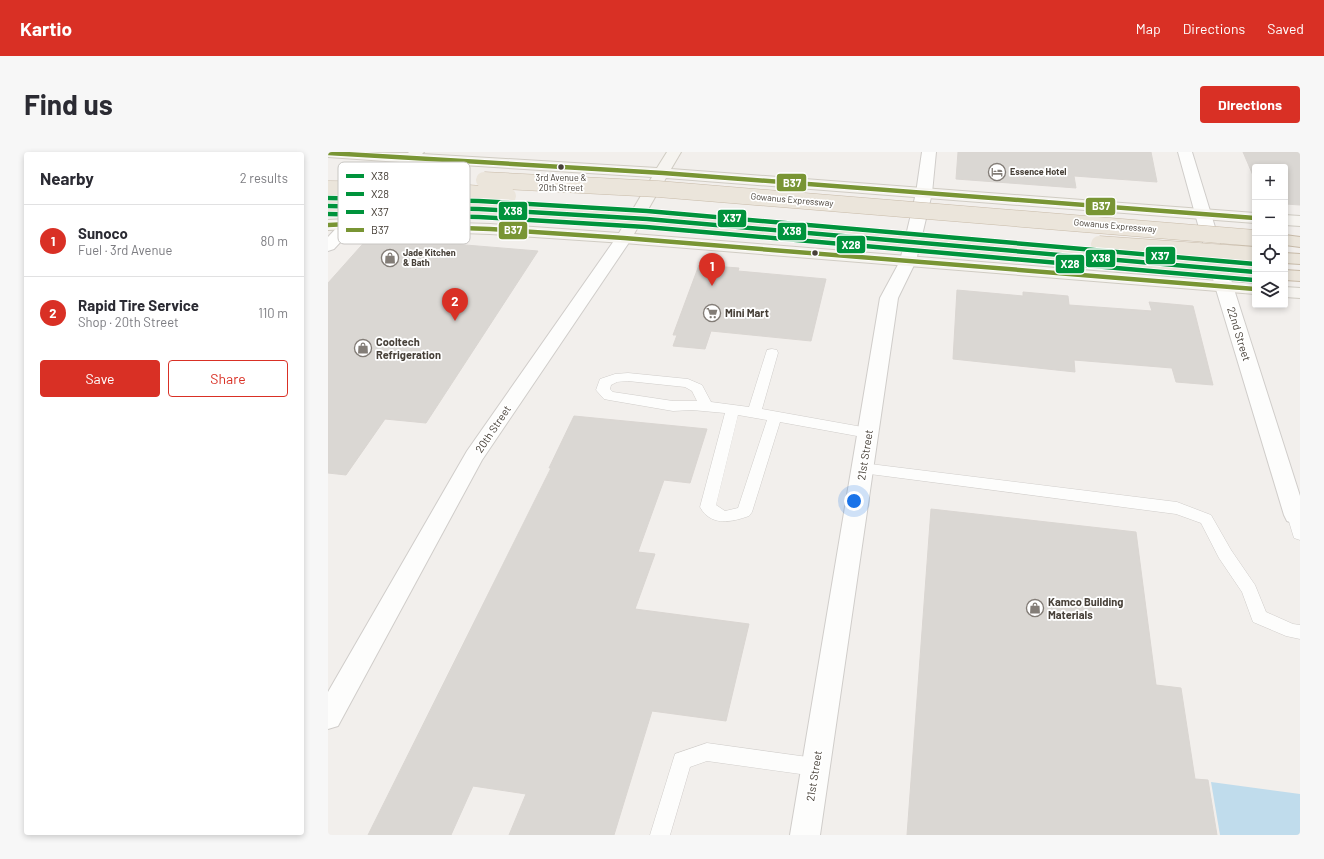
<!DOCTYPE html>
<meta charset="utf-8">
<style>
body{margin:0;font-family:Barlow,sans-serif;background:#f7f7f7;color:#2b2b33}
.controls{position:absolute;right:12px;top:12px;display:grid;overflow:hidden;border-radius:4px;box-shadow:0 2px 6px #0003}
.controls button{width:36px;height:36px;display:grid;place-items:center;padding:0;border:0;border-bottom:1px solid #e1e1e2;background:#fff;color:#2b2b33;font:20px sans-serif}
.you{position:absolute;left:526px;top:349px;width:14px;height:14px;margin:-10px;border:3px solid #fff;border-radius:50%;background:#1a73e8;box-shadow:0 0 0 6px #1a73e833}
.badge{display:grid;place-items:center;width:26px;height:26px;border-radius:50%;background:#d93025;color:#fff;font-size:13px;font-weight:700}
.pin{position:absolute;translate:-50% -33px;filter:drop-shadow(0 1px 2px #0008)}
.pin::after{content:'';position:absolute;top:21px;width:14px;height:12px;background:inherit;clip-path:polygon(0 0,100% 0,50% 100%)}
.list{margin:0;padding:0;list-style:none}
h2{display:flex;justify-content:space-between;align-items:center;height:52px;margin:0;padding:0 16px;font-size:17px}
h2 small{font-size:13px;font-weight:400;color:#7c7c81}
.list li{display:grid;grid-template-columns:26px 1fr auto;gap:12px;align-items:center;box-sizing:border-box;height:72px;padding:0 16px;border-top:1px solid #e1e1e2}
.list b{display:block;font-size:15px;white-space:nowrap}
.list p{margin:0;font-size:13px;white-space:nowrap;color:#7c7c81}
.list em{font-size:13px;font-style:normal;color:#7c7c81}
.actions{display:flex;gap:8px;padding:12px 16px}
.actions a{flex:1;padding:9px 0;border:1px solid #d93025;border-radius:4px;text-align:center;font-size:14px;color:#d93025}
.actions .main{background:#d93025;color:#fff}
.icon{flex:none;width:22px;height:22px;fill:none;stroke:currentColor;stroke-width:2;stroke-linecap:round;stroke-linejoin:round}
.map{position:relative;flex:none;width:972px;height:683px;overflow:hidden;border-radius:4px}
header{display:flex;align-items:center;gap:24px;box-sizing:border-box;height:56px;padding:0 20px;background:#d93025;color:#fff}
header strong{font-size:19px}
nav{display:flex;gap:22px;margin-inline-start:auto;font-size:14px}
.intro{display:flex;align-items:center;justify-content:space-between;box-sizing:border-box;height:96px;padding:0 24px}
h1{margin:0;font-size:28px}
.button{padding:10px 18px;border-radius:4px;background:#d93025;color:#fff;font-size:14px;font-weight:700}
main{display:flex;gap:24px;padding:0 24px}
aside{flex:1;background:#fff;border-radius:4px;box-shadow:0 2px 6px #0003}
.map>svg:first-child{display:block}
.water{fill:#c0dcec}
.building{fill:#dad7d3;stroke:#dad6d2}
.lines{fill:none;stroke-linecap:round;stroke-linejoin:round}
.lane-casing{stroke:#d0cdca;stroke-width:1}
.street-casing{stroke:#d0cdca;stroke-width:2}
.secondary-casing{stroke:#d0ccc3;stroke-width:2}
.highway-casing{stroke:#c8bba9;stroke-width:2}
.lane{fill:#fdfdfc;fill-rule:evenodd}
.street{fill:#fdfdfc;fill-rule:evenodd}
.secondary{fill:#f6f4f0;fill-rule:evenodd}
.highway{fill:#ebe5db;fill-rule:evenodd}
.highway-bridge-casing{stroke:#c8bba9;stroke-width:17;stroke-linecap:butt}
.highway-bridge{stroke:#ebe5db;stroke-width:16}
.bus-1-casing{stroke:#fff;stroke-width:6}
.bus-2-casing{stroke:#fff;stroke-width:6}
.bus-3-casing{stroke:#fff;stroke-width:6}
.bus-4-casing{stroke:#fff;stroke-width:6}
.bus-1{stroke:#00933c;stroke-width:4.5}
.bus-2{stroke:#00933c;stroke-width:4.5}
.bus-3{stroke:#00933c;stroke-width:4.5}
.bus-4{stroke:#799534;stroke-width:4.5}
.bus-dot{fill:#474038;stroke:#fff;stroke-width:1.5}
.labels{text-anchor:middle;stroke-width:3.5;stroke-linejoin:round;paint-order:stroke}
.far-poi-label{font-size:9px;font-weight:bold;fill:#474038;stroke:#fff;text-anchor:start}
.far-bus-label{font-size:9px;fill:#474038;stroke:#fff}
.far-street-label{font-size:9px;fill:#474038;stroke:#fff}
.poi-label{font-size:11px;font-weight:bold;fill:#474038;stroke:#fff;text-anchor:start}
.street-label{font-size:11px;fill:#474038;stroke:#fff}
.key{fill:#fff;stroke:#c8c6c3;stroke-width:1}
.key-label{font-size:11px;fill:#474038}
.line-badge{stroke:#fff;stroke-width:1.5}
.badge-label{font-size:11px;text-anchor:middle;font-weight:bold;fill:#fff}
</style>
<header>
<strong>Kartio</strong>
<nav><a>Map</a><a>Directions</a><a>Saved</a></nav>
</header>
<div class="intro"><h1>Find us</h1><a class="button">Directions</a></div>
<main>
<aside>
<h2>Nearby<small>2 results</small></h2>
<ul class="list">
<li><span class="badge">1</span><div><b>Sunoco</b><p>Fuel · 3rd Avenue</p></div><em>80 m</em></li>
<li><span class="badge">2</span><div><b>Rapid Tire Service</b><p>Shop · 20th Street</p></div><em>110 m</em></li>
</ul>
<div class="actions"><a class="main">Save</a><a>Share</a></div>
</aside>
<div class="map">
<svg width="972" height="683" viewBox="0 0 972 683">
<rect width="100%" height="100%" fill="#f2efec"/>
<!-- water -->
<path class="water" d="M 883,630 L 972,642 L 972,683 L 892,683 Z"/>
<!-- building -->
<path class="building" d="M 630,0 L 823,0 L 829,30 L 746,24 L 748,36 L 628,27 Z
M 915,0 L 972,0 L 972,53 L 957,52 L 957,15 L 927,15 L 927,28 Z
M 41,85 L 210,99 L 98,271 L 57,267 L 18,323 L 0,321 L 0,131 Z
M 371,113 L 411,116 L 410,119 L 498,127 L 483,189 L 383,179 L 377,197 L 345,194 L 349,183 L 345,183 Z
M 629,138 L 695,144 L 695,140 L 740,144 L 741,153 L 824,159 L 821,150 L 865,154 L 885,233 L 848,230 L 844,216 L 746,208 L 747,220 L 625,207 Z
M 246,264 L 379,277 L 362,331 L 336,328 L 310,400 L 327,402 L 307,457 L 421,472 L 398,569 L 324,559 L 286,683 L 181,683 L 198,642 L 145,634 L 123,683 L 40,683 L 223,316 L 221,316 Z
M 603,357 L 808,380 L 828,533 L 853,536 L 867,627 L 880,628 L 889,683 L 579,683 Z"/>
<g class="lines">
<!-- lane casing -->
<g class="lane-casing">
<path id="lane" d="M 444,197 L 449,198 L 450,201 L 434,257 L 540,276 L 545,278 L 547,281 L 545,284 L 540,286 L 452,270 L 424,360 L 421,364 C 404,370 383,375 372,355 L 397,261 L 364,258 L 345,259 L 281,248 L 276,247 L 268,238 L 272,227 L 287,222 L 300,221 L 360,227 L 374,233 L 383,250 L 421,255 L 438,201 L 439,198 ZM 300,229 L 357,235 L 364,239 L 369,249 L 345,249 L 285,240 L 282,237 L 283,233 L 289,230 ZM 410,263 L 439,268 L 410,356 L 397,359 L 388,353 Z
M 534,311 L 849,350 L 883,363 L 903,398 L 927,433 L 938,460 L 965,472 L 972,473 L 972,487 L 958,484 L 925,470 L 914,440 L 891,406 L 873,371 L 848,362 L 534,321 L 529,320 L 527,316 L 529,312 Z
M 967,357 L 972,359 L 972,388 L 966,386 L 959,363 L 962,359 Z
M 379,591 L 487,606 L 494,608 L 497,615 L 494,622 L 487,624 L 379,609 L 362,615 L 342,683 L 322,683 L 347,602 Z"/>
</g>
<!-- street casing -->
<g class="street-casing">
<path id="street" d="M 594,0 L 608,0 L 604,41 L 588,109 L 570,146 L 492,683 L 462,683 L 552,146 L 572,109 L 588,41 Z
M 850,0 L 864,0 L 905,134 L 972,344 L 972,370 L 967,372 L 959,369 L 956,363 L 887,134 Z
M 21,67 L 27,69 L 29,72 L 6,97 L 0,99 L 0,85 L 15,69 Z
M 296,81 L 302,83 L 304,86 L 154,308 L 10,574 L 0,577 L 0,540 L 139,299 L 290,83 Z"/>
</g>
<!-- secondary casing -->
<g class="secondary-casing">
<path id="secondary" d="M 0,0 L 80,1 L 81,0 L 96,0 L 94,2 L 329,16 L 339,0 L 353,0 L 343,17 L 927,61 L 927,71 L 338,26 L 306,82 L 927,132 L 927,142 L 296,91 L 162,82 L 21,77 L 0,78 L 0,68 L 18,67 L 72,10 L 0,5 ZM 87,10 L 324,25 L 291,81 L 162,72 L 34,68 Z
M 957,63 L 972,64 L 972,74 L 957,73 Z
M 957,135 L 972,136 L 972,146 L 957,145 Z"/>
</g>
<!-- highway casing -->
<g class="highway-casing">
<path id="highway" d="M 957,83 L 972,85 L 972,95 L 957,93 Z
M 957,101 L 972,102 L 972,112 L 957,111 Z
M 957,118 L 972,119 L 972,129 L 957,128 Z"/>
</g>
<!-- lane -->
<use href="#lane" class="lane"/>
<!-- street -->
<use href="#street" class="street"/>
<!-- secondary -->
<use href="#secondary" class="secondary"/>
<!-- highway -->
<use href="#highway" class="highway"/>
<!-- highway-bridge casing -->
<g class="highway-bridge-casing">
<path id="highway-bridge" d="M 156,28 L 330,37 L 927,86
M 0,37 L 101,38 L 180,44
M 0,54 L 151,57 L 319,67 L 927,120
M 771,92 L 927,103"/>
</g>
<!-- highway-bridge -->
<use href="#highway-bridge" class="highway-bridge"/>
<!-- bus-1 casing -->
<g class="bus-1-casing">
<path id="bus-1" d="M 0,54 L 151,57 L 319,67 L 927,120"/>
</g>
<!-- bus-2 casing -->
<g class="bus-2-casing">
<path id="bus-2" d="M 0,62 L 151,65 L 318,75 L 926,128"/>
</g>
<!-- bus-3 casing -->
<g class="bus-3-casing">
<path id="bus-3" d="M 0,46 L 151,49 L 319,59 L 927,112"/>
</g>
<!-- bus-4 casing -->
<g class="bus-4-casing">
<path id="bus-4" d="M 0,1 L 335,21 L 927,66
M 0,73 L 21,72 L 162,77 L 296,86 L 927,137"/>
</g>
<!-- bus-1 -->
<use href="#bus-1" class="bus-1"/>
<!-- bus-2 -->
<use href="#bus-2" class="bus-2"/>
<!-- bus-3 -->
<use href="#bus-3" class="bus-3"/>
<!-- bus-4 -->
<use href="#bus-4" class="bus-4"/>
</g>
<!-- icons -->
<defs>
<g id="hotel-ring" transform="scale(0.9)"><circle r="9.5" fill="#fff" stroke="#837d77" stroke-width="1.5"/><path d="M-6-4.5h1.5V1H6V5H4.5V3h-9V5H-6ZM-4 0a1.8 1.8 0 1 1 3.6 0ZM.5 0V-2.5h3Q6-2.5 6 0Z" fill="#837d77"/></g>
<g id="shop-ring" transform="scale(0.9)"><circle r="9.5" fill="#fff" stroke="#837d77" stroke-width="1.5"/><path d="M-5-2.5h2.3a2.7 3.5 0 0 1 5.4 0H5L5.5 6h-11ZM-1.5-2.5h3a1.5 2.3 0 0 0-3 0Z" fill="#837d77"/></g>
<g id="supermarket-ring" transform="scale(0.9)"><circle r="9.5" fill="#fff" stroke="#837d77" stroke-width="1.5"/><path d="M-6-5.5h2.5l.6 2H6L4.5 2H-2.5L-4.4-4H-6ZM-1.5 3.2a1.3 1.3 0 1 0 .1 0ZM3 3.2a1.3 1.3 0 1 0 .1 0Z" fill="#837d77"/></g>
</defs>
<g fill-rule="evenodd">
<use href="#hotel-ring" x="669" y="20"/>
<use href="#shop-ring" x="62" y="106"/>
<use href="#supermarket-ring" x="384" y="161"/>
<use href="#shop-ring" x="35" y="196"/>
<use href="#shop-ring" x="707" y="456"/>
</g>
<!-- markers -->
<g class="bus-dot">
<circle cx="233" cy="15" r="3.5"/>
<circle cx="487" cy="101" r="3.5"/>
</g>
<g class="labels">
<!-- far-poi labels -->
<g class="far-poi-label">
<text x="682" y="23">Essence Hotel</text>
<text x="75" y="104">Jade Kitchen<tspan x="75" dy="10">&amp; Bath</tspan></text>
</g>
<!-- far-bus labels -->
<g class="far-bus-label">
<text x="233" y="29">3rd Avenue &amp;<tspan x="233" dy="10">20th Street</tspan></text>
</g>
<!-- far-street labels -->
<g class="far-street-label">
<text transform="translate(464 48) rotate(5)" y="3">Gowanus Expressway</text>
<text transform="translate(787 74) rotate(5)" y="3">Gowanus Expressway</text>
</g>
<!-- poi labels -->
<g class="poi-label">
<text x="397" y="165">Mini Mart</text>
<text x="48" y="194">Cooltech<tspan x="48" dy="13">Refrigeration</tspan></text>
<text x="720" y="454">Kamco Building<tspan x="720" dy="13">Materials</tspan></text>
</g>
<!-- street labels -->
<g class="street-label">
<text transform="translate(911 182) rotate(73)" y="4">22nd Street</text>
<text transform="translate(165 277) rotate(-56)" y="4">20th Street</text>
<text transform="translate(537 303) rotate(-81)" y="4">21st Street</text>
<text transform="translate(486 624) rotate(-81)" y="4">21st Street</text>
</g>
</g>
<!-- legend -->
<rect x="10" y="10" width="132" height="82" rx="6" class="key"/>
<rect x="18" y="22" width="18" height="4" fill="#00933c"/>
<rect x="18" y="40" width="18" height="4" fill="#00933c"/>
<rect x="18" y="58" width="18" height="4" fill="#00933c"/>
<rect x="18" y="76" width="18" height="4" fill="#799534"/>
<g class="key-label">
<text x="43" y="28">X38</text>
<text x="43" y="46">X28</text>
<text x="43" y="64">X37</text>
<text x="43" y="82">B37</text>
</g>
<g class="line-badge">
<rect x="448" y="21" width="31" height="19" rx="4" fill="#799534"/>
<rect x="757" y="45" width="31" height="19" rx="4" fill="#799534"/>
<rect x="170" y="49" width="30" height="20" rx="4" fill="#00933c"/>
<rect x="389" y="57" width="30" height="19" rx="4" fill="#00933c"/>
<rect x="170" y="69" width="30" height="19" rx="4" fill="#799534"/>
<rect x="449" y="70" width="30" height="19" rx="4" fill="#00933c"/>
<rect x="508" y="83" width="30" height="19" rx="4" fill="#00933c"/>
<rect x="817" y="94" width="31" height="19" rx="4" fill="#00933c"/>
<rect x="757" y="97" width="31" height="19" rx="4" fill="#00933c"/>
<rect x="727" y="102" width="30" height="20" rx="4" fill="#00933c"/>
</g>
<g class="badge-label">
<text x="464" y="35">B37</text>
<text x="773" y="58">B37</text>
<text x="185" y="63">X38</text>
<text x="404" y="70">X37</text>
<text x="185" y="82">B37</text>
<text x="464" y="83">X38</text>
<text x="523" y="97">X28</text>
<text x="832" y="108">X37</text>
<text x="773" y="110">X38</text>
<text x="742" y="116">X28</text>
</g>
</svg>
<div class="controls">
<button>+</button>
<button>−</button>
<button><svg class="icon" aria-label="locate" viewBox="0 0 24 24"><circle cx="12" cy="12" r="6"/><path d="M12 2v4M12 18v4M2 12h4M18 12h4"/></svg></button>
<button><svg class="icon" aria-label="layers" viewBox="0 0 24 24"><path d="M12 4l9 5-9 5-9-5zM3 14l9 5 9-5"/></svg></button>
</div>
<div class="you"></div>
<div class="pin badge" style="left:384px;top:134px">1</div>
<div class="pin badge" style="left:127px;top:169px">2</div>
</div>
</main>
